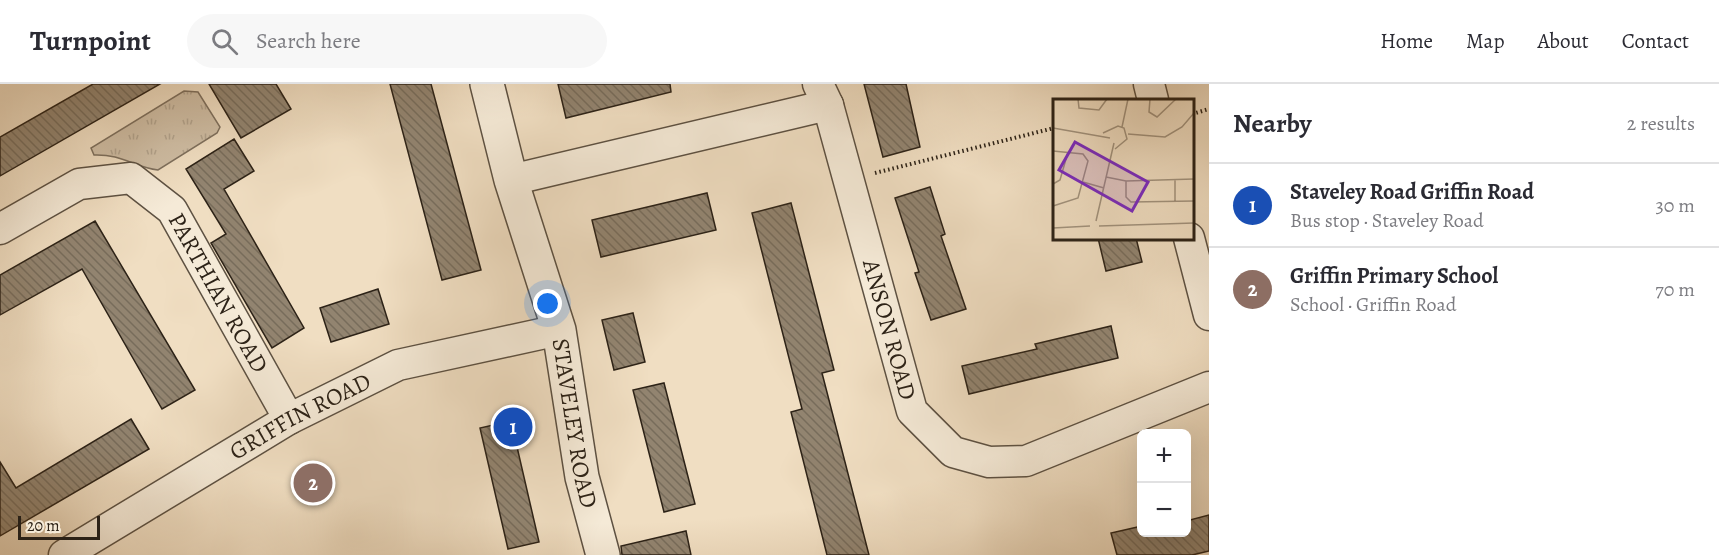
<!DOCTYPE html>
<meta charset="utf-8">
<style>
body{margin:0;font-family:Alegreya,serif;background:#f7f7f7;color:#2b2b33}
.controls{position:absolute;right:18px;bottom:18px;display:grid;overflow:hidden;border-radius:9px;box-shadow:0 6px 24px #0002}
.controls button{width:54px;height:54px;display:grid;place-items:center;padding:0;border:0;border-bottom:2px solid #e1e1e2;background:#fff;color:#2b2b33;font:30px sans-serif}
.scale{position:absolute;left:18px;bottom:15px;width:82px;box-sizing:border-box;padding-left:6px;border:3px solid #2c2217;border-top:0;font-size:16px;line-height:21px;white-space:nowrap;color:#2c2217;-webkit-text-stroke:4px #f5ead7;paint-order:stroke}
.you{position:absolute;left:548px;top:220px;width:21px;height:21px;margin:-15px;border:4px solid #fff;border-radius:50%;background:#1a73e8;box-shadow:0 0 0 9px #1a73e833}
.badge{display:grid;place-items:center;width:39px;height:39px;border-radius:50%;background:#8f2418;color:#fff;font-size:20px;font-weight:700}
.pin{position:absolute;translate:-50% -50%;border:3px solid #fff;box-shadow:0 2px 6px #0006}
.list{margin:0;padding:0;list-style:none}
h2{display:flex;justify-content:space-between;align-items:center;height:78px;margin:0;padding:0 24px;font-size:26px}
h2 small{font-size:20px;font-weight:400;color:#7c7c81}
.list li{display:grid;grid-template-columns:39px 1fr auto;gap:18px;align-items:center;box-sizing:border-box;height:84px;padding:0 24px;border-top:2px solid #e1e1e2}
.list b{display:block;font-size:22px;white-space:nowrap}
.list p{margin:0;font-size:20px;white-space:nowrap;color:#7c7c81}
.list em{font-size:20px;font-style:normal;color:#7c7c81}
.icon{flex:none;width:33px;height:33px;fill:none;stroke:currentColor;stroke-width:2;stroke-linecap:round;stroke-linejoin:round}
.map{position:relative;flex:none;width:1209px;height:471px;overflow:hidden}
header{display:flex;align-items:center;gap:36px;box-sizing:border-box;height:84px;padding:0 30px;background:#fff;border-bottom:2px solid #e1e1e2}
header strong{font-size:28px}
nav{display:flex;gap:33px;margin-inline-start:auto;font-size:21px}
.search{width:420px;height:54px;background:#f7f7f7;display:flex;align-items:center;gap:15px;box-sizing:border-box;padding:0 21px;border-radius:33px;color:#7c7c81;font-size:22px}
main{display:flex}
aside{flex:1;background:#fff}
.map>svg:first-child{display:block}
.grass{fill:url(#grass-tufts);stroke:#7e705e;stroke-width:1.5}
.building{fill:url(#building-back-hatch);stroke:#2c2217;stroke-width:1.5}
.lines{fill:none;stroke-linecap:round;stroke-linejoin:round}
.minor-casing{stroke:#5d5142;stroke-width:33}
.tertiary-casing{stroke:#5d5142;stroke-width:36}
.path{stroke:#2c2217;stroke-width:4;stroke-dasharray:1.5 3;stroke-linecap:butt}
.minor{stroke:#f5ead7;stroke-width:30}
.tertiary{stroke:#f5ead7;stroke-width:33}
.labels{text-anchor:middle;stroke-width:6;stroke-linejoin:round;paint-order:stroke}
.street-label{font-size:24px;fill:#2c2217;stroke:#f5ead7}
.inset-road{fill:none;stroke:#a2937e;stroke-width:1.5}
.view{fill:#7b2cbf;fill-opacity:0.15;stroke:#7b2cbf;stroke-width:3}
.inset-edge{fill:none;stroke:#2c2217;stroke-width:3}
</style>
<header>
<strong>Turnpoint</strong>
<div class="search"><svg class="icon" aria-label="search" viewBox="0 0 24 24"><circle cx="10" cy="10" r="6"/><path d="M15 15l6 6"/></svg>Search here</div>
<nav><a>Home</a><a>Map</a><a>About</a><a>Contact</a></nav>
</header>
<main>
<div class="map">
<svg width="1209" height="471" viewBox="0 0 1209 471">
<defs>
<pattern id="grass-tufts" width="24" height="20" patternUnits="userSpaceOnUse" patternTransform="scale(1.5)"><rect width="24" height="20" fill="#cfbea5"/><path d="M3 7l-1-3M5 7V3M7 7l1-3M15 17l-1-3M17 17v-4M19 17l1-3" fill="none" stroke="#b2a38d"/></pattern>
<pattern id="building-back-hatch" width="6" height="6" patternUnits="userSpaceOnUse" patternTransform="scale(1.5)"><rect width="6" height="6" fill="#928470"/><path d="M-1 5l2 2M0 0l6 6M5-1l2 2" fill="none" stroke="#776c5b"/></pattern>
</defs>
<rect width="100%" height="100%" fill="#f0dec2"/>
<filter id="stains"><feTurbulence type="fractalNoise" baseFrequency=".00333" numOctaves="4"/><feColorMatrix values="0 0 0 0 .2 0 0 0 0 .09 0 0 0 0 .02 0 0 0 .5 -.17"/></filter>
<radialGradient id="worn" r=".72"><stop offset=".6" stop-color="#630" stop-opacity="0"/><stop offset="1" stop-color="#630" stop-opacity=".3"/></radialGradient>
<!-- grass -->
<path class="grass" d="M 184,7 L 198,8 L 220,43 L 217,49 L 158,86 C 134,83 122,70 94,71 L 91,64 Z"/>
<!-- building -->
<path class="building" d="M 93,0 L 160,0 L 0,92 L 0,53 Z
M 209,0 L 276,0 L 291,25 L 241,54 Z
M 390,0 L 431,0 L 481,186 L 442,196 Z
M 558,0 L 670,0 L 671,8 L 566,34 Z
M 864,0 L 906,0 L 920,63 L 883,73 Z
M 234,55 L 254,87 L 224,105 L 304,244 L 272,264 L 211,159 L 226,150 L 186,85 Z
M 930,103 L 945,150 L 941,152 L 966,225 L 931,236 L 915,189 L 919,188 L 895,114 Z
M 707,109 L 716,146 L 601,173 L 592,136 Z
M 791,119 L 834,286 L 822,289 L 869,471 L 827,471 L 791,328 L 802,325 L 752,129 Z
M 95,137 L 195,306 L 162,325 L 82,185 L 0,231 L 0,191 Z
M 1098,154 L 1136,154 L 1142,178 L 1106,187 Z
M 378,205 L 389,240 L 331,258 L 320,224 Z
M 633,229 L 645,278 L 614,286 L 602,236 Z
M 1111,242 L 1118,274 L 969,310 L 962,282 L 1037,265 L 1035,260 Z
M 664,299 L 695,420 L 664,428 L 633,306 Z
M 131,335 L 149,365 L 0,452 L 0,378 L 16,404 Z
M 511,337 L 539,458 L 508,465 L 480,344 Z
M 1209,431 L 1209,467 L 1192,471 L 1117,471 L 1111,449 L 1142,442 L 1142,448 L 1186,448 L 1186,437 Z
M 686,447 L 691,471 L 622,471 L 621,462 Z"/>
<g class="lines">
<!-- minor casing -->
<g class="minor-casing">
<g id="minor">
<path id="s1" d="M 818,0 L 828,21 L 912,327 L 953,368 L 989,378 L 1026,377 L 1209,303"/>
<path d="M 1149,0 L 1153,16"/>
<path d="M 511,96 L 828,21"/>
<path id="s2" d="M 0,145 L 79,100 L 131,94 L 172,126 L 289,335"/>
<path d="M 1189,154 L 1209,231"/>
<path id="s3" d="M 64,471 L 289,335 L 398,281 L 559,246"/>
</g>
</g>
<!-- tertiary casing -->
<g class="tertiary-casing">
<g id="tertiary">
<path id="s4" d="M 487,0 L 511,96 L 559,246 L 582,393 L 603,471"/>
</g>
</g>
<!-- path -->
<path class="path" d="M 1192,30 L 1209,25
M 875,89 L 1054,44"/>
<!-- minor -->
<use href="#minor" class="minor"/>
<!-- tertiary -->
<use href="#tertiary" class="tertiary"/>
</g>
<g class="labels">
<!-- street labels -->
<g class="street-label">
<text dy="8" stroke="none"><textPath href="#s2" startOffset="290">PARTHIAN ROAD</textPath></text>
<text dy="8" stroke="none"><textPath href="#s1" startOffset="256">ANSON ROAD</textPath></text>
<text dy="8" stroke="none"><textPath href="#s3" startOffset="274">GRIFFIN ROAD</textPath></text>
<text dy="8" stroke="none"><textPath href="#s4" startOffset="351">STAVELEY ROAD</textPath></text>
</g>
</g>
<!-- overview -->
<g transform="translate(1053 15)">
<rect width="141" height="141" fill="#f0dec2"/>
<path class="inset-road" d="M 25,0 L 26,9 L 46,11 L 54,0M 97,0 L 96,13 L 104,18 L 123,0M 69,28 L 75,0M 0,29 L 57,39M 50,34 L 65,27 L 71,29 L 74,40 L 62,50M 75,35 L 112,38 L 129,28 L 141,14M 141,51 L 141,77M 0,52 L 30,55 L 35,62 L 25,99 L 0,107M 53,78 L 73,82 L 141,80M 122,80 L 122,102M 73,82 L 73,98 L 78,103 L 141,102M 30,83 L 51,89M 0,85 L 7,81 L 15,53M 43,122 L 61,44M 46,127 L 141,124M 0,129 L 37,127"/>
<path class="view" d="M 22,43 L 95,83 L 79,112 L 6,71 Z"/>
<rect width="141" height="141" class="inset-edge"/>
</g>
<rect width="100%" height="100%" filter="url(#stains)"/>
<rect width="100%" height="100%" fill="url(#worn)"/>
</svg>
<div class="controls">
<button>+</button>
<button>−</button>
</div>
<div class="scale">20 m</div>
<div class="you"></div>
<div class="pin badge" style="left:513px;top:343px;background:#1a4fb4">1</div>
<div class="pin badge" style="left:313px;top:399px;background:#8d6e63">2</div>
</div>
<aside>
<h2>Nearby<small>2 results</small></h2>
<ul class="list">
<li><span class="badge" style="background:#1a4fb4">1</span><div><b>Staveley Road Griffin Road</b><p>Bus stop · Staveley Road</p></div><em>30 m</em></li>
<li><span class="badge" style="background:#8d6e63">2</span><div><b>Griffin Primary School</b><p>School · Griffin Road</p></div><em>70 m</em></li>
</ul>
</aside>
</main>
